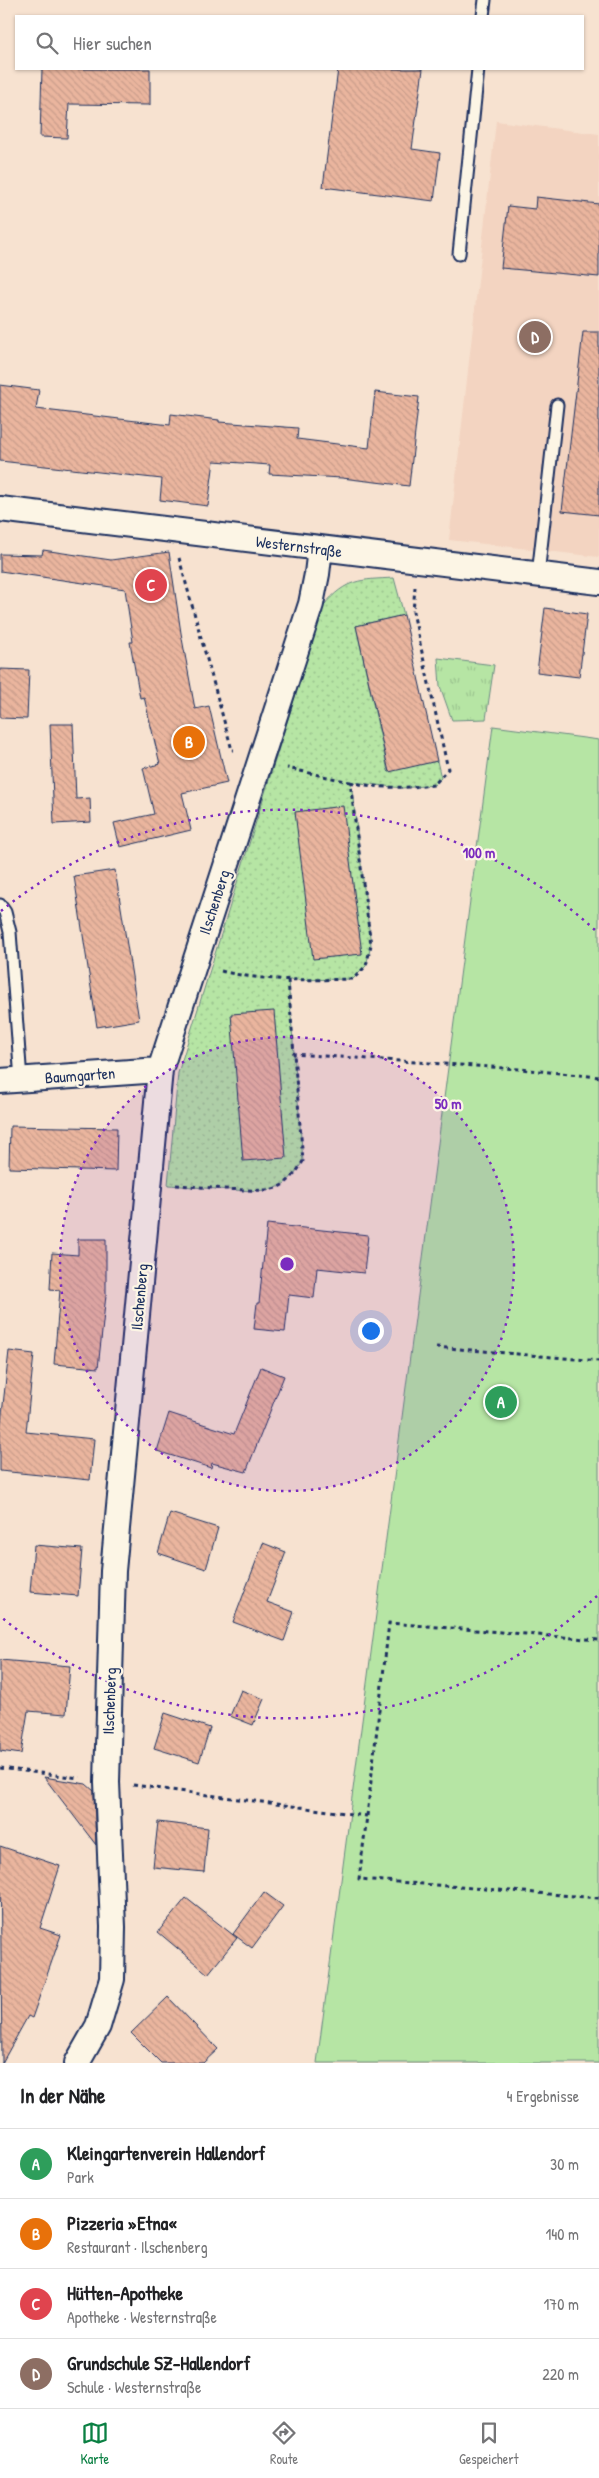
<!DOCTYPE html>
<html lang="de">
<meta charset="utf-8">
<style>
body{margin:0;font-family:"Patrick Hand",sans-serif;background:#f2f2f2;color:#202124}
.you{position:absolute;left:370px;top:1330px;width:18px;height:18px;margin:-12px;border:4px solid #fff;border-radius:50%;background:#1a73e8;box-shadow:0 0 0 8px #1a73e833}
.badge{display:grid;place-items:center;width:32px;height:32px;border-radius:50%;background:#0b8043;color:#fff;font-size:16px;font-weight:700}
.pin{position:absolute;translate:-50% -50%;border:2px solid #fff;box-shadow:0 1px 5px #0006}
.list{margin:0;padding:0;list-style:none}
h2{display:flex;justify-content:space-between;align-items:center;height:65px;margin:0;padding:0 20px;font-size:21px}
h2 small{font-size:16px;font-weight:400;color:#757577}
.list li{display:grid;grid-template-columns:32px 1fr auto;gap:15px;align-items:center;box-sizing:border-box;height:70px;padding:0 20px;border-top:1px solid #e0e0e0}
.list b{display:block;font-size:19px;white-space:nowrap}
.list p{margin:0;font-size:16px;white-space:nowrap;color:#757577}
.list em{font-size:16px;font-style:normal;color:#757577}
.icon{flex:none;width:28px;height:28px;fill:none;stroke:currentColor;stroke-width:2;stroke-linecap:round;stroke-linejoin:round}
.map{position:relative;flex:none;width:599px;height:2063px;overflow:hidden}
.search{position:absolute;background:#fff;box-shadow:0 1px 4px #0004;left:15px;right:15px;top:15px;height:55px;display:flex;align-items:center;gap:12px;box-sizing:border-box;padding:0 18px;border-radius:0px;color:#757577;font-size:19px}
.sheet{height:345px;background:#fff}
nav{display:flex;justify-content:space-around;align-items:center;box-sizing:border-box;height:70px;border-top:1px solid #e0e0e0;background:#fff;font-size:14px;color:#757577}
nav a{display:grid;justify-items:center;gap:2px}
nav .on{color:#0b8043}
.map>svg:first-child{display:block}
.built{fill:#f3d4c1}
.grass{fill:url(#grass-dots);stroke:#688a81}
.park{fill:url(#park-tufts);stroke:#688a81}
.garden{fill:#b6e5a4;stroke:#688a81}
.building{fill:url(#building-back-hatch);stroke:#1b2f5e}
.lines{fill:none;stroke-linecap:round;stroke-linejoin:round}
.service-casing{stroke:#1b2f5e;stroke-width:15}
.minor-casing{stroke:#1b2f5e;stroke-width:28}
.path{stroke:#1b2f5e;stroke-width:3;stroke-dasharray:4 4;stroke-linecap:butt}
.service{stroke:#fcf5e5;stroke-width:11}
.minor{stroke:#fcf5e5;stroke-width:24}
.ring{fill:none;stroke:#7b2cbf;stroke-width:2.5;stroke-dasharray:2.5 5}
.labels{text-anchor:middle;stroke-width:4.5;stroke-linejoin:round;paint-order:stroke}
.street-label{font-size:16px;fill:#1b2f5e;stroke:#fcf5e5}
.centre{fill:#7b2cbf;stroke:#fcf5e5;stroke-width:2.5}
.ring-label{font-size:15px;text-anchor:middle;font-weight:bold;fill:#7b2cbf;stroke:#fcf5e5;stroke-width:4.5;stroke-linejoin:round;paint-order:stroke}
</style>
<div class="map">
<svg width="599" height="2063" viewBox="0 0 599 2063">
<defs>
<pattern id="grass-dots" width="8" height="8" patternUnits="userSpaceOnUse" patternTransform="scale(1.25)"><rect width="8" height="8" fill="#b6e5a4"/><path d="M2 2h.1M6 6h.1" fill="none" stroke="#9cc590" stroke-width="1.8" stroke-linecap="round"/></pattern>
<pattern id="park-tufts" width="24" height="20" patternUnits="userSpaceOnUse" patternTransform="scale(1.25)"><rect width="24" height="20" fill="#b6e5a4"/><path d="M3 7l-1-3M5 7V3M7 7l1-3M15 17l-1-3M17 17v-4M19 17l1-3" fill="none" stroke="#9cc590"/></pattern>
<pattern id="building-back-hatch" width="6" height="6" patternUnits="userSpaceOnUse" patternTransform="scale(1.25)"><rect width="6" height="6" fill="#eab59e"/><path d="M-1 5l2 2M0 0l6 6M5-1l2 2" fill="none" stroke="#c89c8a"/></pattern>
</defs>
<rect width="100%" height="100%" fill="#f7e2d0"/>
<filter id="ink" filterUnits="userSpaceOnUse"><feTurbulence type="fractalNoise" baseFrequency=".02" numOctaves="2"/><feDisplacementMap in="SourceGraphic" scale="10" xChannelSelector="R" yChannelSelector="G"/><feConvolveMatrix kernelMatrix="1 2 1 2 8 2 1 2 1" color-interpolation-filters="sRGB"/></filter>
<g filter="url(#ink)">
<!-- built -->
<path class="built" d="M 496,121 L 599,134 L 599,557 L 449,540 Z"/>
<!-- grass -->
<path class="grass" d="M 394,578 L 404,615 L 356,626 L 388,771 L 437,761 L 441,778 L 434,785 L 402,788 L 351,782 L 371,945 L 366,966 L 353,979 L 288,980 L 303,1161 C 297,1171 288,1184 276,1188 C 260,1195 189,1186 168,1185 L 178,1073 L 323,606 C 347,578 360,580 394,578 Z"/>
<!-- park -->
<path class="park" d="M 438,658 L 494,665 L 486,719 L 452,720 L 440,686 Z"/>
<!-- garden -->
<path class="garden" d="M 493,726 L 599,740 L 599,2063 L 317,2063 Z"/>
<!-- building -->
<path class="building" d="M 42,69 L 150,69 L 150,105 L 69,104 L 67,138 L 40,137 Z
M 338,69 L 423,69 L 412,149 L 440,153 L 434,201 L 323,187 Z
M 536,197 L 599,204 L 599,277 L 501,268 L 508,206 L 535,209 Z
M 583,332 L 599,332 L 599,515 L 562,511 Z
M 0,385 L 39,390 L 36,409 L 170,425 L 171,414 L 219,420 L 219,422 L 298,428 L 297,439 L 369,448 L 375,392 L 419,397 L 409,486 L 342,478 L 269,474 L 270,465 L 214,461 L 208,506 L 160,500 L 162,479 L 0,461 Z
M 43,550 L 111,560 L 169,552 L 181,633 L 195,709 L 209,706 L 227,783 L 182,793 L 191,830 L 120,847 L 114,823 L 154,814 L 143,768 L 160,764 L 144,697 L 140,698 L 130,642 L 133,642 L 125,589 L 0,571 L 0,554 L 42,555 Z
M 545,608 L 587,614 L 579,677 L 537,672 Z
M 404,615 L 437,761 L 389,772 L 356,626 Z
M 0,669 L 29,670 L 27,719 L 0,718 Z
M 50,724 L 73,724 L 76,799 L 90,798 L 91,822 L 54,824 Z
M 343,806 L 362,954 L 313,959 L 295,812 Z
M 115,870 L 139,1020 L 97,1027 L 74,876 Z
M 274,1011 L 286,1158 L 243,1161 L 231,1014 Z
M 10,1126 L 117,1128 L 116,1171 L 9,1168 Z
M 267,1224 L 368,1235 L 364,1273 L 317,1268 L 314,1298 L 289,1295 L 285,1332 L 254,1329 L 257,1303 L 259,1303 Z
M 78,1239 L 106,1239 L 106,1295 L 98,1368 L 54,1364 L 60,1290 L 50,1289 L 52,1253 L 78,1255 Z
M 9,1351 L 34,1354 L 26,1432 L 94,1439 L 90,1480 L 0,1471 L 0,1432 Z
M 261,1367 L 284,1376 L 246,1472 L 212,1463 L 211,1468 L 157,1451 L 169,1413 L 234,1434 Z
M 170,1513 L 218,1528 L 206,1569 L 158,1553 Z
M 263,1543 L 286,1552 L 267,1602 L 294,1612 L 284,1641 L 233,1622 Z
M 34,1545 L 82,1549 L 78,1596 L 30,1592 Z
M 0,1660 L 70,1666 L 66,1714 L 28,1711 L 21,1754 L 0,1751 Z
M 241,1690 L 264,1699 L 253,1725 L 230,1716 Z
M 165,1713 L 210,1728 L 199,1762 L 154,1748 Z
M 44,1777 L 86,1784 L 94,1791 L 96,1845 Z
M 158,1822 L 208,1828 L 204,1872 L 153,1867 Z
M 0,1846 L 60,1866 L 40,1928 L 61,1935 L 32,2018 L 28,2016 L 2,2063 Z
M 264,1892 L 283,1906 L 252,1948 L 233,1934 Z
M 186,1898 L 237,1938 L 208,1974 L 158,1932 Z
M 168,1997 L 218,2049 L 203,2063 L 161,2063 L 131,2033 Z"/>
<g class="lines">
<!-- service casing -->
<g class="service-casing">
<path id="service" d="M 483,16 L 485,0
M 459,254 L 478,69
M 538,575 L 557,405
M 0,905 L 5,912 L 10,932 L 21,1080"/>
</g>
<!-- minor casing -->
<g class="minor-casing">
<path id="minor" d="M 0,509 L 599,582
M 0,1081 L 160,1070
M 77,2063 L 98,2026 L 112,1979 L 113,1927 L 107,1782 L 113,1571 L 160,1070 L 311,604 L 317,574 L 320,548"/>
</g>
<!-- path -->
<path class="path" d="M 179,558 L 232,750 L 234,750
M 350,782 C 379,789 406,788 434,785 L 448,769 L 413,612 L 415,587
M 221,971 C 265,982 309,980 353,979 L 366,966 L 371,945 L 350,782 L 287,768
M 288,980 L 294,1054 L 520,1069 L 599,1077
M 176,1185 C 196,1186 261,1194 276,1188 C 288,1184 297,1172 303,1161 L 294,1054
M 436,1347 L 599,1361
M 0,1768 L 80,1778
M 133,1785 L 367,1816 L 359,1879 L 599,1898
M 367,1816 L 389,1623 L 599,1640"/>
<!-- service -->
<use href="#service" class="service"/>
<!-- minor -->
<use href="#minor" class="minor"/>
</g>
</g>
<!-- distance rings -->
<circle cx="287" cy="1264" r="227" fill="#7b2cbf" fill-opacity=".12"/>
<g class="ring">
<circle cx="287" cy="1264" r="227"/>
<path d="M597 1596A454 454 0 0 1 1 1617M1 911A454 454 0 0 1 597 932"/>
</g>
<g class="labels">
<!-- street labels -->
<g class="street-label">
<text transform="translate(299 546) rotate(7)" y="6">Westernstraße</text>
<text transform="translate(214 902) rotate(-72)" y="6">Ilschenberg</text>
<text transform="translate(80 1075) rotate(-4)" y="6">Baumgarten</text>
<text transform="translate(139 1297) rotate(-85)" y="6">Ilschenberg</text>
<text transform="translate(109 1701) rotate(-88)" y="6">Ilschenberg</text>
</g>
</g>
<circle cx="287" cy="1264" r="8" class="centre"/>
<g class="ring-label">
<text x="479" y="858">100 m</text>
<text x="448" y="1109">50 m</text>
</g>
</svg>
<div class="you"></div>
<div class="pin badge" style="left:501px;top:1402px;background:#2e9e5b">A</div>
<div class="pin badge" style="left:189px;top:742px;background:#e8710a">B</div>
<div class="pin badge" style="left:151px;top:585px;background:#e0444e">C</div>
<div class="pin badge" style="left:535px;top:337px;background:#8d6e63">D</div>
<div class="search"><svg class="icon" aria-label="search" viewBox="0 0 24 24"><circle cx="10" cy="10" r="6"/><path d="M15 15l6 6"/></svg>Hier suchen</div>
</div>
<section class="sheet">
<h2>In der Nähe<small>4 Ergebnisse</small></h2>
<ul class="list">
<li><span class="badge" style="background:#2e9e5b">A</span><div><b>Kleingartenverein Hallendorf</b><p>Park</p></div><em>30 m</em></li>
<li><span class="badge" style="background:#e8710a">B</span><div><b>Pizzeria »Etna«</b><p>Restaurant · Ilschenberg</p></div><em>140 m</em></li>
<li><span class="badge" style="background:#e0444e">C</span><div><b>Hütten-Apotheke</b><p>Apotheke · Westernstraße</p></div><em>170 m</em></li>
<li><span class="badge" style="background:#8d6e63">D</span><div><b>Grundschule SZ-Hallendorf</b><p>Schule · Westernstraße</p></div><em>220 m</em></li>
</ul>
</section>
<nav>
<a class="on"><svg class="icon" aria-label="map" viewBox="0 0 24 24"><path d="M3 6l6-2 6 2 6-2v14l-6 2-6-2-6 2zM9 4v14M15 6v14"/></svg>Karte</a>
<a><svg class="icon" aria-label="directions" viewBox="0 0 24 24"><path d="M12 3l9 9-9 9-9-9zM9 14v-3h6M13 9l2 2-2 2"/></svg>Route</a>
<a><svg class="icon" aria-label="saved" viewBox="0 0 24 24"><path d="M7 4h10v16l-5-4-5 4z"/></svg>Gespeichert</a>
</nav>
